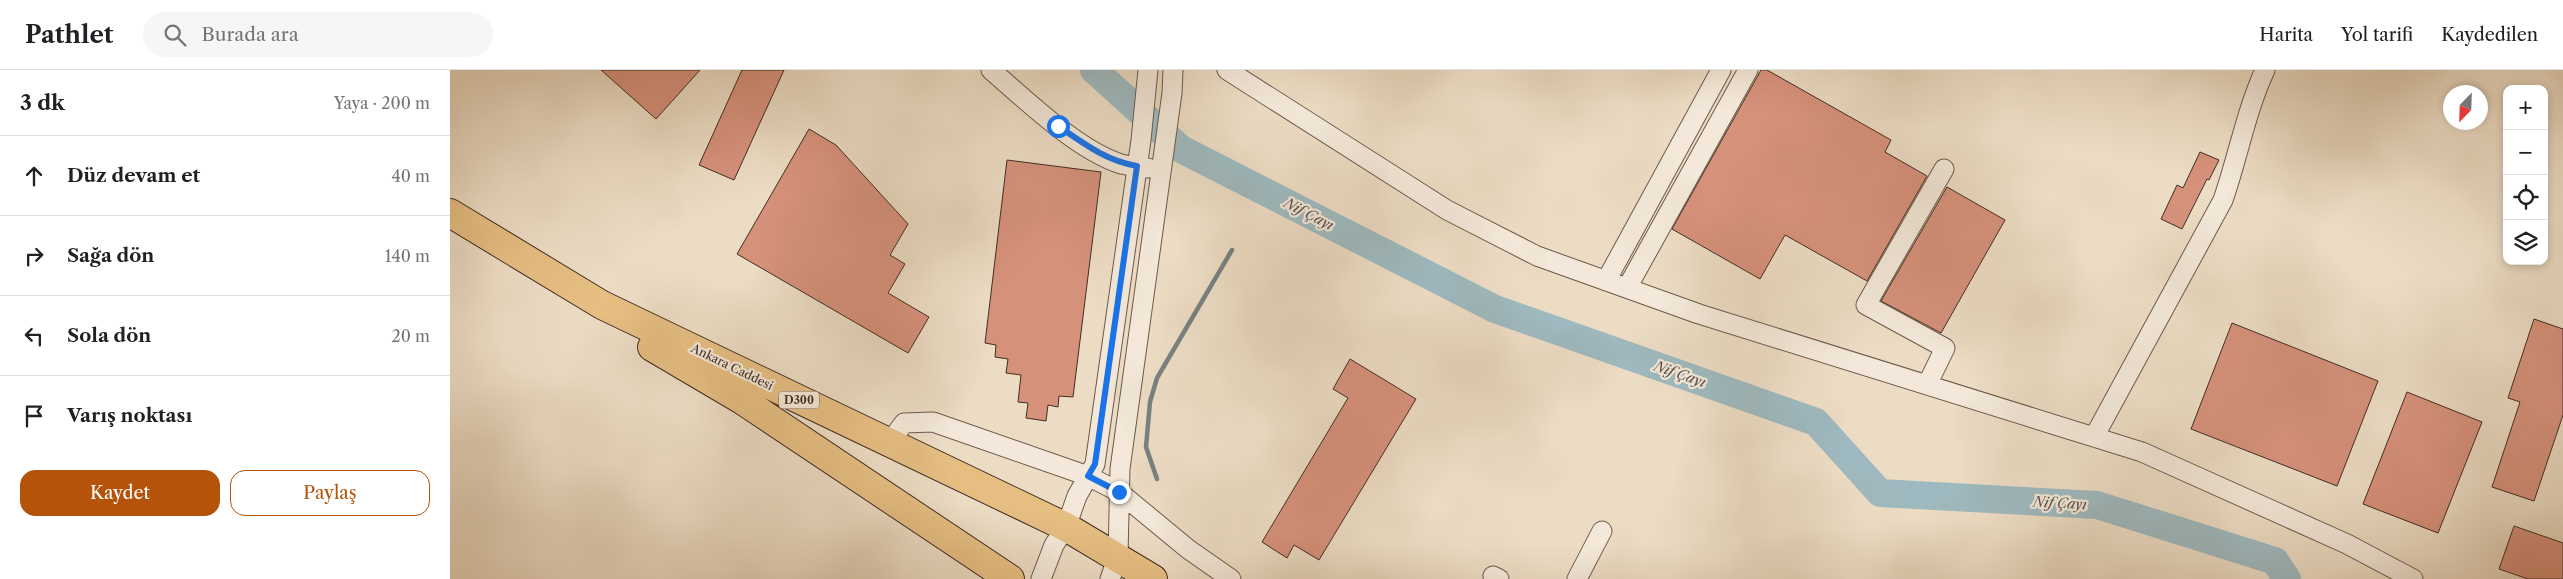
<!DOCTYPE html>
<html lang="tr">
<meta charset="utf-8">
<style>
body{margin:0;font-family:"Libre Caslon Text",serif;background:#f6f6f6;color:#202124}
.controls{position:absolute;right:15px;top:15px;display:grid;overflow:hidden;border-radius:10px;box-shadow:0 2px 8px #0003}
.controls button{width:45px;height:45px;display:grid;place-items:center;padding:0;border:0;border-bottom:1px solid #e0e0e0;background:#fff;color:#202124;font:25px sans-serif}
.compass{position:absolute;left:1993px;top:15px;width:45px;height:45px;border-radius:50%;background:#fff;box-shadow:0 2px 8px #0003;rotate:203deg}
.stop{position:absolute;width:15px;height:15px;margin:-11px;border:4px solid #1a73e8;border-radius:50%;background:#fff}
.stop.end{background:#1a73e8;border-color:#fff;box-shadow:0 1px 5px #0008}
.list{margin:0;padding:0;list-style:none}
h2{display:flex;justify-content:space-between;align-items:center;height:65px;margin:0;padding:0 20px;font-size:21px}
h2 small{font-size:16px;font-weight:400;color:#757577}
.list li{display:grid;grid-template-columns:32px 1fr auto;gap:15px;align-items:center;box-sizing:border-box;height:80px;padding:0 20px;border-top:1px solid #e0e0e0}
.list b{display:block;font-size:19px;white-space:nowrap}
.list em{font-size:16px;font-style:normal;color:#757577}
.actions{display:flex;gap:10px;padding:15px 20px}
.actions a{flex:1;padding:11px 0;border:1px solid #b45309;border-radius:15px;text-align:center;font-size:18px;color:#b45309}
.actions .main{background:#b45309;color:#fff}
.icon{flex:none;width:28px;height:28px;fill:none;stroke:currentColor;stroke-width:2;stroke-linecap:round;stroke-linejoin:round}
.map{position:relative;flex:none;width:2113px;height:509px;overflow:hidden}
header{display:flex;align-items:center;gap:30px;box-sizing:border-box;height:70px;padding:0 25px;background:#fff;border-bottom:1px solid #e0e0e0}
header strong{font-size:24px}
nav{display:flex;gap:28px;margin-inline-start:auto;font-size:18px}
.search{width:350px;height:45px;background:#f6f6f6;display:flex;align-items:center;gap:12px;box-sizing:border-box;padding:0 18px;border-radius:28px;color:#757577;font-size:19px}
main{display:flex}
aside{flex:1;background:#fff}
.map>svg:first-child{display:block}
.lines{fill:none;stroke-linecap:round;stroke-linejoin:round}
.stream{stroke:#798181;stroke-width:4.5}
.river{stroke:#9eb9bf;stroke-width:28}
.building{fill:#d6917b;stroke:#412d23}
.minor-casing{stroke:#6c594b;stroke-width:21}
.highway-casing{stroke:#412d23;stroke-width:30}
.minor{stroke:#f3e8d9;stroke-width:19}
.highway{stroke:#e6be82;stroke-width:28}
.route{stroke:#1a73e8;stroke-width:6}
.labels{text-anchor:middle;stroke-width:4.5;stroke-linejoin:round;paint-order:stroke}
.shield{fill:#f3e8d9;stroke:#76655a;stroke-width:1}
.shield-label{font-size:11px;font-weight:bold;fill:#412d23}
.street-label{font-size:12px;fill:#412d23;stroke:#f3e8d9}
.water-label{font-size:14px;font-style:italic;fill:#58504a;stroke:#f3e8d9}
</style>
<header>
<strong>Pathlet</strong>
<div class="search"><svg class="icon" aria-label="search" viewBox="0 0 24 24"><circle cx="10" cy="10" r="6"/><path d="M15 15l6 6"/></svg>Burada ara</div>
<nav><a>Harita</a><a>Yol tarifi</a><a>Kaydedilen</a></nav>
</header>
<main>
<aside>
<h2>3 dk<small>Yaya · 200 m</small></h2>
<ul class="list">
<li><svg class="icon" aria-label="ahead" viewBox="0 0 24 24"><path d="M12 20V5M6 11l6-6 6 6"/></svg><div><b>Düz devam et</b></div><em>40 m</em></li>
<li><svg class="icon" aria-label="right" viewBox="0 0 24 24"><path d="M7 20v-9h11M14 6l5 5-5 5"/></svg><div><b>Sağa dön</b></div><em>140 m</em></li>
<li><svg class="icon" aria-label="left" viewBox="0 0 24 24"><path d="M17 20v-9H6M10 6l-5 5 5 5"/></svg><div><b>Sola dön</b></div><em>20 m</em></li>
<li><svg class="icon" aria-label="arrive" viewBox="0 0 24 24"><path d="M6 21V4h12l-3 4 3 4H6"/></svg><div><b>Varış noktası</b></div></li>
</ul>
<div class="actions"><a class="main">Kaydet</a><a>Paylaş</a></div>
</aside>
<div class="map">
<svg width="2113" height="509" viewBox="0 0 2113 509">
<rect width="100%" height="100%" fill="#ecdcc4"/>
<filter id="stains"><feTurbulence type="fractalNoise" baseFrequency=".004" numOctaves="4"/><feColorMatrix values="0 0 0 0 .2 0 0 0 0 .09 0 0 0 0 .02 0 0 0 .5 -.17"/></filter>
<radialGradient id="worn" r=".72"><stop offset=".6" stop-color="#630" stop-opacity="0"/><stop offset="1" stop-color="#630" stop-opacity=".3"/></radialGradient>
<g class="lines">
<!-- stream -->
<path class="stream" d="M 707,409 L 696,377 L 700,332 L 707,308 L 782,180"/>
<!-- river -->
<path class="river" d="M 644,0 L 731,79 L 1045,239 L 1366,352 L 1430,423 L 1647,435 L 1825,491 L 1837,509"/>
</g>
<!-- building -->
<path class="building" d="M 151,0 L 250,0 L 206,49 Z
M 292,0 L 334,0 L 284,110 L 249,95 Z
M 1311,0 L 1317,0 L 1441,70 L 1435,82 L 1477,106 L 1417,211 L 1335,165 L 1310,209 L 1222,159 Z
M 359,59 L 386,75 L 458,154 L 440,185 L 455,194 L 438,223 L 479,247 L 458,283 L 287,184 Z
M 1750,82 L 1769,90 L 1759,110 L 1757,109 L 1732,159 L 1711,149 L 1727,115 L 1733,118 Z
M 557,90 L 651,102 L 623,327 L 609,326 L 608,337 L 598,335 L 596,351 L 576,348 L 578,333 L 568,332 L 571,305 L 556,303 L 558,289 L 545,287 L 546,275 L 535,273 Z
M 1497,117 L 1555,150 L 1491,263 L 1431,231 Z
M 2084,249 L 2113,259 L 2113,345 L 2084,431 L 2042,417 L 2070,332 L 2058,328 Z
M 1782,253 L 1928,311 L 1887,416 L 1741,359 Z
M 900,289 L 966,329 L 869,490 L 844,475 L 837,488 L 812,472 L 898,328 L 883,319 Z
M 1957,322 L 2032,352 L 1988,463 L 1913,434 Z
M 2064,456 L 2113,473 L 2113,509 L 2078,509 L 2049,499 Z"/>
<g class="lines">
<!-- minor casing -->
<g class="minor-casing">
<path id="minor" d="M 541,0 C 576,30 627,80 671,94 C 680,96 689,97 698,98
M 777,0 L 997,140 L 1087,186 L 1249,244 L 1692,382 L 1897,474 L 1963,509
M 1156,211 L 1271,0
M 1177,218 L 1298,0
M 1477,315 L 1495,278 L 1416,235 L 1494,99
M 1644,367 L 1773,130 C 1788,87 1796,41 1815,0
M 439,373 L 454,353 L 483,352 L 638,406 L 669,422 L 738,479 L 781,509
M 1043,506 L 1049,509
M 591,509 L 604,475 L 616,457 L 627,426 L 645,394 L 691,70 L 698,0
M 660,509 L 668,486 L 670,399 L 722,23 L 723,0
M 1127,509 L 1152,461"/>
</g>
<!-- highway casing -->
<g class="highway-casing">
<path id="highway" d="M 0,143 L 152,235 L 616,457 L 703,509
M 202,277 L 292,330 L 560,509"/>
</g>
<!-- minor -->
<use href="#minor" class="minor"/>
<!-- highway -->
<use href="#highway" class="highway"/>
</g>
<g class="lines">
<!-- route -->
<path class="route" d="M 608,56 C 633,73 656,91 687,96 L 645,394 L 638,406 L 669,422"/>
</g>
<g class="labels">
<!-- shield labels -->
<rect class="shield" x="329" y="321.5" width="40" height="17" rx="4"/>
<g class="shield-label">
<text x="349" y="334">D300</text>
</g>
<!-- street labels -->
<g class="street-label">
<text transform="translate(282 297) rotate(26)" y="4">Ankara Caddesi</text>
</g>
<!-- water labels -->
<g class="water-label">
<text transform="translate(859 144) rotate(27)" y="5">Nif Çayı</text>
<text transform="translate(1230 304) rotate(19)" y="5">Nif Çayı</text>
<text transform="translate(1610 433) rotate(3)" y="5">Nif Çayı</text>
</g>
</g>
<rect width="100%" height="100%" filter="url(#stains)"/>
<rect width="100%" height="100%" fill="url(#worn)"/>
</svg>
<div class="controls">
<button>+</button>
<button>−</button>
<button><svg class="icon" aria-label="locate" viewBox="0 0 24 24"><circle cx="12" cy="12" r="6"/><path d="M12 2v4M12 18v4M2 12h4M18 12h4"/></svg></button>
<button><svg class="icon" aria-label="layers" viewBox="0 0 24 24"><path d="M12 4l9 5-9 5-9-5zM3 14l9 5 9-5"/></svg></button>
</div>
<svg class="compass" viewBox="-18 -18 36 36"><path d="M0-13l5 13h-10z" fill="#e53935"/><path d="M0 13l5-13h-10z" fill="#757577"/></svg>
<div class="stop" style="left:608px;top:56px"></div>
<div class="stop end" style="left:669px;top:422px"></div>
</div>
</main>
